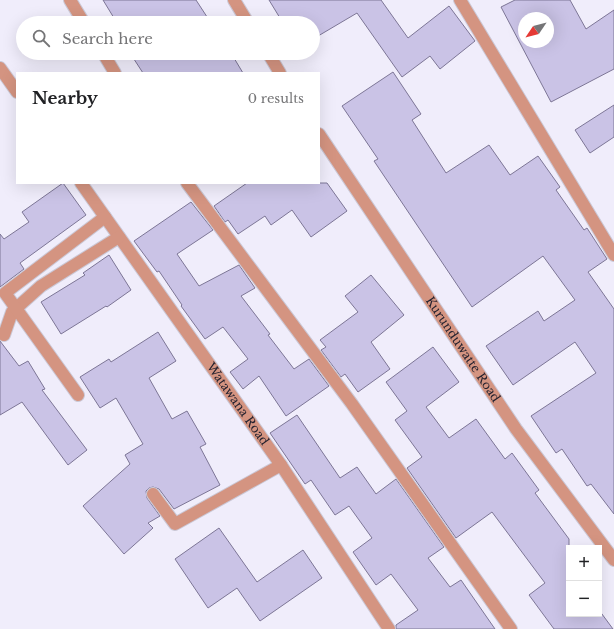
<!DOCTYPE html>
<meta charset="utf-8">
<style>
body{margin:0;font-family:"Libre Baskerville",serif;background:#f2f2f2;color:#202124}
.controls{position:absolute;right:12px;bottom:12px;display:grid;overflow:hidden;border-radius:0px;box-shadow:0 4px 16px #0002}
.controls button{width:36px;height:36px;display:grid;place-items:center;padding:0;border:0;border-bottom:1px solid #e0e0e0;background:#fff;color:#202124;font:20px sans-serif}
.compass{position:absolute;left:518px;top:12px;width:36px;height:36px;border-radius:50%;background:#fff;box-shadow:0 4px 16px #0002;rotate:235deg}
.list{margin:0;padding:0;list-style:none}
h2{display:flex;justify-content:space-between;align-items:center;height:52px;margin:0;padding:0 16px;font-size:17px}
h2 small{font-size:13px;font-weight:400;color:#757577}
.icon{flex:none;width:22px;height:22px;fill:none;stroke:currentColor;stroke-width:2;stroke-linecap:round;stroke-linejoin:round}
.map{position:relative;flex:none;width:614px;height:629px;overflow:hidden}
.search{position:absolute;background:#fff;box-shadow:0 4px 16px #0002;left:16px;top:16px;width:304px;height:44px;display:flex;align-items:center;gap:10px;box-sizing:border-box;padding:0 14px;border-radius:22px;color:#757577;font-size:15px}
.panel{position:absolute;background:#fff;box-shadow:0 4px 16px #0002;left:16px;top:72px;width:304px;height:112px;border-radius:0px}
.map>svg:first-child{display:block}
.building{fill:#cac3e6;stroke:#7d7696;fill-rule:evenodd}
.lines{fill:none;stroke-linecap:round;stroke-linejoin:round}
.minor-casing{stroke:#cbc8d6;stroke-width:14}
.minor{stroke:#d49481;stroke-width:12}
.labels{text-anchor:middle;stroke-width:3;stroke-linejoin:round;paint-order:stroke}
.street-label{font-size:12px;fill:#25222f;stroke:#fff}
</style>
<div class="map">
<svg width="614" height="629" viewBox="0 0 614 629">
<rect width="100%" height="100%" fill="#f0edfb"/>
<!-- building -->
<path class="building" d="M 103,0 L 196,0 L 211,23 L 117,23 Z
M 269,0 L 381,0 L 408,38 L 449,6 L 475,41 L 440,69 L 430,56 L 402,77 L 357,13 L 313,39 L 313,23 L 283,23 Z
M 515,0 L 570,0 L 586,29 L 614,10 L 614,69 L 551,102 L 501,7 ZM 524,18 L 548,18 L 548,42 L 524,42 Z
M 130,53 L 231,53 L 243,73 L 143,73 Z
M 393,72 L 421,114 L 412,120 L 446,173 L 489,145 L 510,175 L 538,156 L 560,187 L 556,190 L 584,230 L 587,228 L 607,259 L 588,272 L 614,309 L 614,514 L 591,484 L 587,486 L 562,449 L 556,453 L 531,416 L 596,373 L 575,342 L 513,385 L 486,346 L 538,311 L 544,321 L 575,300 L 543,256 L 472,307 L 374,161 L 378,159 L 342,106 Z
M 614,105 L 614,137 L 590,153 L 575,130 Z
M 63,183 L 86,215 L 20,263 L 24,269 L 0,287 L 0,234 L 4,239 L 29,222 L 22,212 Z
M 247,183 L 327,183 L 347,211 L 311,237 L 292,210 L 271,225 L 265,216 L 238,234 L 228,220 L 225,222 L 214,206 Z
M 191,202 L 213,230 L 177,254 L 199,286 L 239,265 L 255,288 L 241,296 L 270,334 L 268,335 L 294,369 L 309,359 L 329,386 L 286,416 L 259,376 L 243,389 L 230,372 L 248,359 L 223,327 L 205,339 L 181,306 L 182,305 L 159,271 L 157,272 L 134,241 Z
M 109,255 L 131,290 L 107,307 L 106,306 L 61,334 L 41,302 L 85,275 L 83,273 Z
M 371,275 L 404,315 L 371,342 L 390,369 L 358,392 L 345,374 L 341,377 L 321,350 L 326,347 L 320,340 L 358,312 L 345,296 Z
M 158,332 L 176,361 L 149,378 L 172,419 L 187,411 L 206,444 L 200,447 L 220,485 L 174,509 L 159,489 L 153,487 L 149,488 L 146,491 L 147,498 L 160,516 L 148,523 L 153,528 L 124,554 L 83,506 L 130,464 L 125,455 L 143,444 L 116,398 L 100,408 L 80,377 L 109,359 L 111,362 Z
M 0,341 L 19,366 L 28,361 L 45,389 L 42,390 L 87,450 L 68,465 L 22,402 L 0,415 Z
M 433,347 L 459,382 L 426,407 L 449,438 L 476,419 L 505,459 L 512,453 L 539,490 L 535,493 L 569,539 L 569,614 L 599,614 L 599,610 L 613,629 L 554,629 L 529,595 L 545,583 L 492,512 L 456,538 L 407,468 L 422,457 L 395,420 L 407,411 L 386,382 Z
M 297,415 L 340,478 L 357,467 L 376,494 L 396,479 L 444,547 L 428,558 L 450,587 L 461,580 L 495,629 L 396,629 L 396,625 L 418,610 L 391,574 L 376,585 L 353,552 L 372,538 L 349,506 L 335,515 L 311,480 L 305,484 L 270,433 Z
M 219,528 L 257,582 L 303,550 L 322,578 L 260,621 L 237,588 L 208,608 L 175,559 Z"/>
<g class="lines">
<!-- minor casing -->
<g class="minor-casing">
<g id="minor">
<path d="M 70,0 L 84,23"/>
<path d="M 234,0 L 248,23"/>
<path d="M 460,0 L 614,255"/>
<path d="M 103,53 L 115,73"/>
<path d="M 268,53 L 280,73"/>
<path d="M 0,68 L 17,92"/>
<path id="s1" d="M 319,134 L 516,429 L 614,560"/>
<path id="s2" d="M 81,183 L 281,465 L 389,629"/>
<path d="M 187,183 L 352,404 L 511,629"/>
<path d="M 4,335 L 12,312 L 41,286 L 119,237"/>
<path d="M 78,395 L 5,293 L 105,217"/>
<path d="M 153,494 L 175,524 L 281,465"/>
</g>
</g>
<!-- minor -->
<use href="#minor" class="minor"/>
</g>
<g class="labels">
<!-- street labels -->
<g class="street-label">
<text dy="4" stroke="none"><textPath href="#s1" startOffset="259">Kurunduwatte Road</textPath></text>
<text dy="4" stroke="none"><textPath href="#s2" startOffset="271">Watawana Road</textPath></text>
</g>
</g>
</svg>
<div class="controls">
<button>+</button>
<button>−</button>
</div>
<svg class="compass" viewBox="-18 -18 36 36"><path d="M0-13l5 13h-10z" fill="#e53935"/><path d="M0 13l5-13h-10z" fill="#757577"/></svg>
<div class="search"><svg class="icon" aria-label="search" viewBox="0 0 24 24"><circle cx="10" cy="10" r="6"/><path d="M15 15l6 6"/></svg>Search here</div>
<section class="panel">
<h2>Nearby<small>0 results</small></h2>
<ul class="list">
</ul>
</section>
</div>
